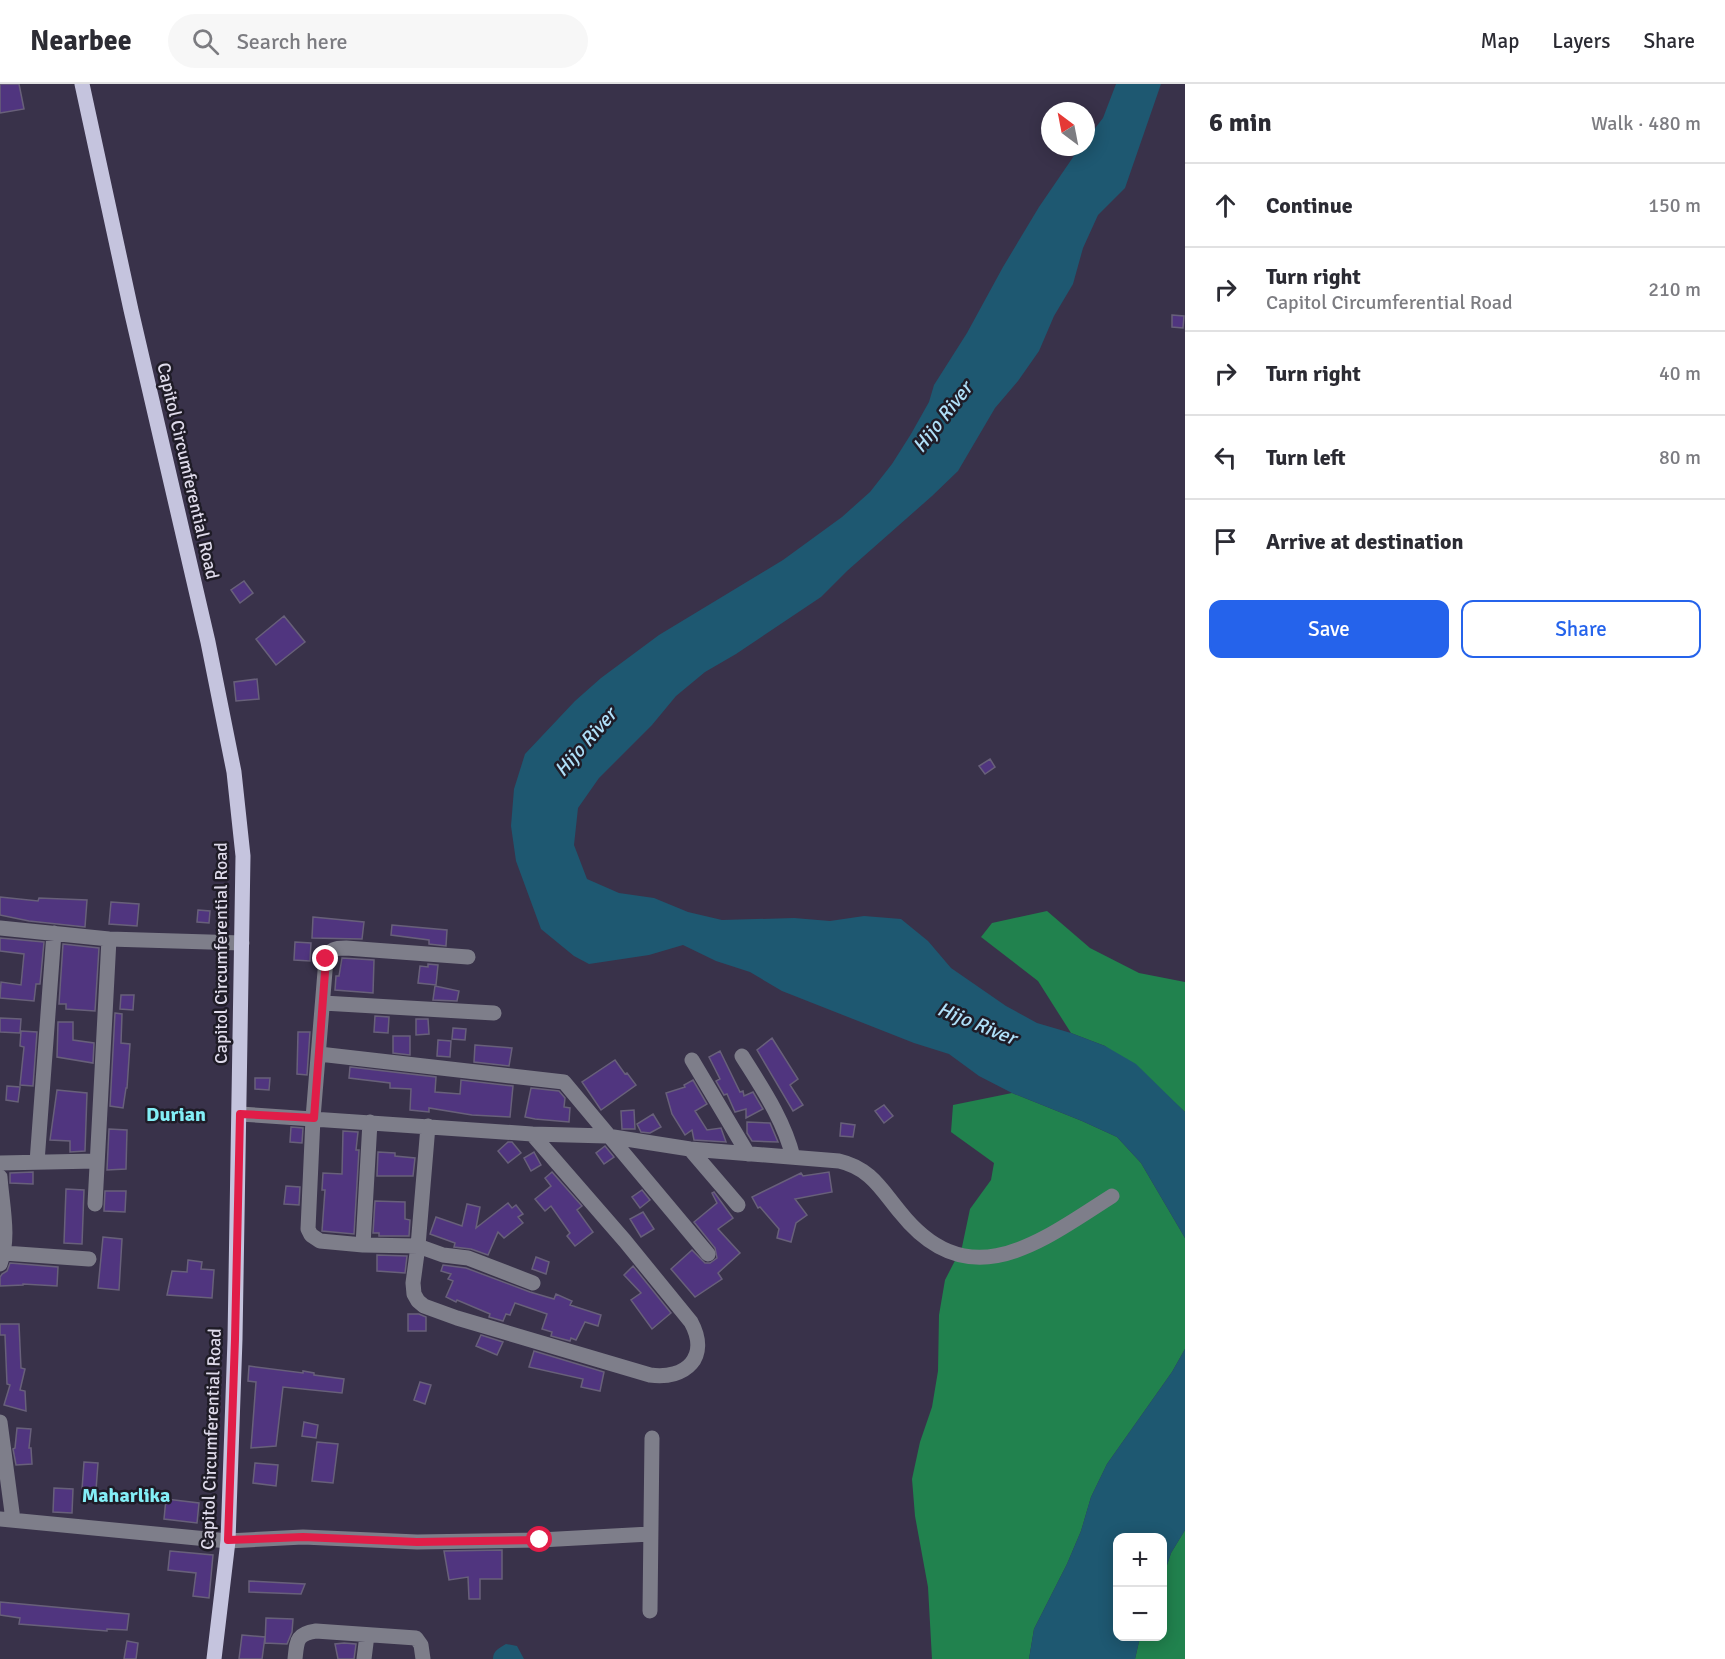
<!DOCTYPE html>
<meta charset="utf-8">
<style>
body{margin:0;font-family:Signika,sans-serif;background:#f7f7f7;color:#2b2b33}
.controls{position:absolute;right:18px;bottom:18px;display:grid;overflow:hidden;border-radius:12px;box-shadow:0 3px 15px #0003}
.controls button{width:54px;height:54px;display:grid;place-items:center;padding:0;border:0;border-bottom:2px solid #e1e1e2;background:#fff;color:#2b2b33;font:30px sans-serif}
.compass{position:absolute;left:1041px;top:18px;width:54px;height:54px;border-radius:50%;background:#fff;box-shadow:0 3px 15px #0003;rotate:328deg}
.stop{position:absolute;width:18px;height:18px;margin:-14px;border:4px solid #e11d48;border-radius:50%;background:#fff}
.stop.end{background:#e11d48;border-color:#fff;box-shadow:0 2px 6px #0008}
.list{margin:0;padding:0;list-style:none}
h2{display:flex;justify-content:space-between;align-items:center;height:78px;margin:0;padding:0 24px;font-size:26px}
h2 small{font-size:20px;font-weight:400;color:#7c7c81}
.list li{display:grid;grid-template-columns:39px 1fr auto;gap:18px;align-items:center;box-sizing:border-box;height:84px;padding:0 24px;border-top:2px solid #e1e1e2}
.list b{display:block;font-size:22px;white-space:nowrap}
.list p{margin:0;font-size:20px;white-space:nowrap;color:#7c7c81}
.list em{font-size:20px;font-style:normal;color:#7c7c81}
.actions{display:flex;gap:12px;padding:18px 24px}
.actions a{flex:1;padding:14px 0;border:2px solid #2563eb;border-radius:12px;text-align:center;font-size:21px;color:#2563eb}
.actions .main{background:#2563eb;color:#fff}
.icon{flex:none;width:33px;height:33px;fill:none;stroke:currentColor;stroke-width:2;stroke-linecap:round;stroke-linejoin:round}
.map{position:relative;flex:none;width:1185px;height:1575px;overflow:hidden}
header{display:flex;align-items:center;gap:36px;box-sizing:border-box;height:84px;padding:0 30px;background:#fff;border-bottom:2px solid #e1e1e2}
header strong{font-size:28px}
nav{display:flex;gap:33px;margin-inline-start:auto;font-size:21px}
.search{width:420px;height:54px;background:#f7f7f7;display:flex;align-items:center;gap:15px;box-sizing:border-box;padding:0 21px;border-radius:33px;color:#7c7c81;font-size:22px}
main{display:flex}
aside{flex:1;background:#fff}
.map>svg:first-child{display:block}
.forest{fill:#21824e}
.water{fill:#1e5871}
.building{fill:#50357f;stroke:#68607a;stroke-width:1.5}
.lines{fill:none;stroke-linecap:round;stroke-linejoin:round}
.minor{stroke:#7e7e8a;stroke-width:15}
.major{stroke:#c5c4de;stroke-width:15}
.route{stroke:#e11d48;stroke-width:8}
.labels{text-anchor:middle;stroke-width:5;stroke-linejoin:round;paint-order:stroke}
.street-label{font-size:18px;fill:#dedaea;stroke:#1f1c27}
.water-label{font-size:20px;font-style:italic;fill:#b0e0f9;stroke:#1f1c27}
.neighbourhood-label{font-size:20px;font-weight:bold;fill:#83eef6;stroke:#1f1c27}
</style>
<header>
<strong>Nearbee</strong>
<div class="search"><svg class="icon" aria-label="search" viewBox="0 0 24 24"><circle cx="10" cy="10" r="6"/><path d="M15 15l6 6"/></svg>Search here</div>
<nav><a>Map</a><a>Layers</a><a>Share</a></nav>
</header>
<main>
<div class="map">
<svg width="1185" height="1575" viewBox="0 0 1185 1575">
<rect width="100%" height="100%" fill="#39324a"/>
<!-- forest -->
<path class="forest" d="M 1047,827 L 1090,864 L 1139,889 L 1185,898 L 1185,1028 L 1161,1006 L 1105,962 L 1071,949 L 1038,897 L 981,853 L 992,839 Z
M 1012,1009 L 1082,1037 L 1117,1053 L 1141,1079 L 1185,1154 L 1185,1265 L 1172,1288 L 1107,1380 L 1091,1413 L 1081,1447 L 1067,1480 L 1034,1545 L 1029,1575 L 932,1575 L 928,1503 L 915,1432 L 912,1395 L 920,1358 L 932,1323 L 938,1287 L 939,1231 L 945,1196 L 962,1163 L 970,1125 L 991,1096 L 994,1079 L 951,1048 L 953,1021 Z
M 1185,1446 L 1185,1575 L 1135,1575 L 1140,1553 L 1162,1552 L 1163,1493 L 1171,1469 Z"/>
<!-- water -->
<path class="water" d="M 1116,0 L 1161,0 L 1125,104 L 1098,131 L 1083,164 L 1073,200 L 1054,232 L 1039,267 L 1018,297 L 995,324 L 958,387 L 932,412 L 847,487 L 821,513 L 736,570 L 705,588 L 676,612 L 652,641 L 599,694 L 578,724 L 574,761 L 587,795 L 619,809 L 654,814 L 688,828 L 722,836 L 794,834 L 830,837 L 864,832 L 901,835 L 928,857 L 951,884 L 1006,922 L 1037,939 L 1071,949 L 1105,962 L 1136,980 L 1185,1028 L 1185,1154 L 1141,1079 L 1117,1053 L 1082,1037 L 1012,1009 L 979,992 L 949,970 L 914,959 L 782,907 L 750,888 L 716,877 L 683,861 L 649,871 L 589,880 L 574,872 L 541,845 L 516,777 L 511,742 L 514,705 L 525,670 L 575,617 L 601,594 L 659,551 L 783,476 L 842,433 L 870,408 L 892,380 L 911,350 L 929,318 L 934,301 L 967,249 L 1003,183 L 1039,123 L 1080,63 L 1086,63 L 1086,56 L 1103,34 Z
M 1185,1265 L 1185,1446 L 1171,1469 L 1163,1493 L 1162,1454 L 1118,1454 L 1118,1552 L 1140,1553 L 1135,1575 L 1029,1575 L 1034,1545 L 1067,1480 L 1081,1447 L 1091,1413 L 1107,1380 L 1172,1288 Z
M 506,1560 L 517,1562 L 524,1575 L 493,1575 C 493,1567 499,1564 506,1560 Z"/>
<!-- building -->
<path class="building" d="M 0,0 L 19,0 L 24,25 L 0,29 Z
M 1172,231 L 1184,232 L 1183,244 L 1172,243 Z
M 244,497 L 253,509 L 240,519 L 231,506 Z
M 284,532 L 305,558 L 276,581 L 256,555 Z
M 257,595 L 259,615 L 236,617 L 234,598 Z
M 990,675 L 995,683 L 985,690 L 979,682 Z
M 0,813 L 38,817 L 39,814 L 87,816 L 85,843 L 29,837 L 0,831 Z
M 111,818 L 139,820 L 137,842 L 109,840 Z
M 198,826 L 210,827 L 209,839 L 197,838 Z
M 313,833 L 364,838 L 362,855 L 312,854 Z
M 392,841 L 447,846 L 446,862 L 429,860 L 429,856 L 391,851 Z
M 0,854 L 44,858 L 40,900 L 36,900 L 34,917 L 0,914 L 1,898 L 21,901 L 24,870 L 0,867 Z
M 295,858 L 311,859 L 310,877 L 294,876 Z
M 63,860 L 99,864 L 95,927 L 66,925 L 66,920 L 59,920 Z
M 342,874 L 374,876 L 373,909 L 335,906 L 336,892 L 339,892 Z
M 428,880 L 438,881 L 436,901 L 418,899 L 420,882 L 428,883 Z
M 435,902 L 459,907 L 457,917 L 433,916 Z
M 121,911 L 134,911 L 133,926 L 120,925 Z
M 115,929 L 122,930 L 121,959 L 130,960 L 127,1004 L 126,1004 L 123,1024 L 110,1022 Z
M 375,932 L 389,933 L 388,949 L 374,948 Z
M 0,934 L 21,935 L 20,949 L 0,948 Z
M 416,935 L 428,935 L 429,950 L 416,951 Z
M 58,938 L 73,938 L 73,956 L 94,959 L 93,979 L 57,973 Z
M 453,944 L 466,945 L 465,956 L 452,955 Z
M 21,947 L 37,948 L 33,1002 L 20,1001 L 24,963 L 20,962 Z
M 298,948 L 310,948 L 307,991 L 297,990 Z
M 393,952 L 410,952 L 410,971 L 393,969 Z
M 772,954 L 798,995 L 790,1001 L 803,1021 L 793,1027 L 757,966 Z
M 438,956 L 451,957 L 450,973 L 437,972 Z
M 475,961 L 512,964 L 509,982 L 474,978 Z
M 720,967 L 740,1008 L 743,1007 L 744,1012 L 753,1008 L 763,1025 L 746,1034 L 746,1025 L 735,1028 L 727,1010 L 724,1011 L 716,997 L 720,995 L 709,973 Z
M 615,976 L 625,990 L 627,989 L 636,1001 L 601,1026 L 582,998 Z
M 350,983 L 436,993 L 435,1008 L 460,1010 L 461,996 L 513,1002 L 510,1033 L 472,1031 L 429,1024 L 429,1028 L 410,1026 L 411,1005 L 390,1004 L 390,999 L 349,994 Z
M 255,994 L 270,994 L 269,1006 L 255,1005 Z
M 693,996 L 707,1020 L 695,1027 L 707,1046 L 721,1044 L 726,1058 L 694,1056 L 692,1046 L 685,1051 L 672,1030 L 666,1009 L 685,1003 L 684,1001 Z
M 7,1002 L 20,1003 L 18,1018 L 6,1016 Z
M 531,1004 L 559,1007 L 565,1014 L 564,1023 L 570,1024 L 569,1038 L 535,1035 L 525,1033 Z
M 57,1006 L 87,1009 L 85,1067 L 70,1068 L 70,1057 L 50,1056 Z
M 884,1021 L 893,1032 L 884,1039 L 875,1027 Z
M 634,1026 L 635,1045 L 622,1045 L 621,1027 Z
M 653,1030 L 661,1043 L 650,1049 L 641,1048 L 637,1040 Z
M 747,1038 L 770,1039 L 778,1058 L 752,1057 L 747,1049 Z
M 841,1039 L 855,1041 L 853,1053 L 840,1052 Z
M 291,1043 L 303,1044 L 302,1059 L 290,1058 Z
M 109,1045 L 127,1046 L 126,1085 L 107,1086 Z
M 343,1047 L 358,1048 L 356,1066 L 359,1066 L 354,1150 L 322,1147 L 325,1106 L 322,1106 L 323,1089 L 342,1090 Z
M 508,1058 L 512,1058 L 521,1069 L 508,1079 L 498,1067 Z
M 605,1062 L 614,1073 L 604,1080 L 596,1069 Z
M 378,1068 L 395,1069 L 395,1072 L 415,1074 L 413,1092 L 377,1092 Z
M 534,1068 L 541,1081 L 531,1087 L 524,1074 Z
M 33,1088 L 33,1100 L 10,1099 L 10,1089 Z
M 552,1088 L 582,1122 L 577,1126 L 593,1148 L 575,1162 L 567,1152 L 570,1149 L 551,1122 L 545,1127 L 535,1115 L 551,1102 L 545,1094 Z
M 829,1088 L 832,1108 L 795,1115 L 807,1131 L 796,1139 L 791,1158 L 777,1154 L 779,1145 L 760,1123 L 758,1124 L 752,1113 L 801,1089 L 803,1092 Z
M 286,1102 L 300,1103 L 299,1121 L 284,1120 Z
M 66,1105 L 84,1106 L 82,1160 L 64,1159 Z
M 642,1106 L 650,1116 L 640,1124 L 632,1113 Z
M 105,1107 L 126,1107 L 125,1128 L 104,1127 Z
M 714,1108 L 733,1134 L 718,1145 L 740,1169 L 718,1189 L 722,1195 L 695,1213 L 671,1185 L 692,1166 L 705,1179 L 710,1179 L 717,1174 L 715,1164 L 694,1138 L 717,1119 L 712,1109 Z
M 375,1117 L 405,1118 L 405,1135 L 410,1136 L 409,1152 L 379,1152 L 379,1149 L 373,1149 Z
M 508,1119 L 512,1124 L 516,1121 L 523,1130 L 518,1133 L 523,1139 L 504,1154 L 498,1148 L 488,1171 L 471,1165 L 454,1163 L 455,1159 L 430,1150 L 436,1133 L 462,1142 L 467,1120 L 480,1123 L 476,1144 Z
M 643,1128 L 654,1145 L 641,1153 L 630,1135 Z
M 103,1153 L 122,1155 L 119,1206 L 98,1204 Z
M 377,1171 L 407,1172 L 405,1189 L 377,1187 Z
M 536,1173 L 549,1178 L 546,1190 L 532,1185 Z
M 188,1176 L 202,1178 L 201,1185 L 214,1186 L 212,1214 L 167,1211 L 172,1187 L 187,1188 Z
M 10,1179 L 58,1183 L 57,1202 L 23,1200 L 23,1201 L 0,1202 L 0,1193 L 2,1190 L 7,1187 Z
M 443,1181 L 466,1184 L 530,1208 L 554,1215 L 556,1210 L 572,1217 L 570,1221 L 601,1231 L 598,1242 L 585,1238 L 576,1256 L 571,1254 L 570,1257 L 551,1252 L 552,1248 L 542,1245 L 547,1230 L 515,1219 L 510,1231 L 506,1230 L 503,1237 L 489,1233 L 490,1230 L 457,1216 L 456,1218 L 446,1213 L 453,1197 L 448,1195 L 451,1190 L 441,1187 Z
M 633,1182 L 671,1229 L 652,1245 L 631,1216 L 641,1209 L 624,1191 Z
M 408,1230 L 419,1230 L 426,1233 L 426,1247 L 408,1247 Z
M 0,1240 L 19,1240 L 21,1284 L 25,1285 L 20,1306 L 25,1307 L 26,1327 L 4,1321 L 10,1301 L 7,1300 L 5,1251 L 0,1251 Z
M 481,1251 L 503,1258 L 497,1271 L 476,1262 Z
M 534,1267 L 604,1288 L 600,1307 L 581,1303 L 583,1295 L 529,1283 Z
M 249,1282 L 303,1289 L 303,1287 L 314,1289 L 314,1291 L 344,1295 L 342,1309 L 283,1303 L 276,1362 L 251,1364 L 256,1298 L 248,1297 Z
M 420,1298 L 431,1301 L 425,1320 L 414,1316 Z
M 304,1338 L 318,1341 L 316,1354 L 302,1352 Z
M 17,1344 L 31,1345 L 29,1364 L 31,1364 L 32,1380 L 16,1381 L 13,1365 L 15,1364 Z
M 317,1358 L 338,1360 L 333,1399 L 312,1397 Z
M 84,1378 L 98,1379 L 96,1406 L 82,1405 Z
M 255,1379 L 278,1381 L 276,1402 L 253,1399 Z
M 54,1404 L 73,1405 L 72,1429 L 53,1428 Z
M 166,1415 L 199,1419 L 197,1439 L 164,1435 Z
M 502,1466 L 502,1495 L 480,1495 L 480,1515 L 469,1515 L 468,1493 L 449,1496 L 444,1467 Z
M 170,1467 L 213,1471 L 209,1514 L 193,1512 L 196,1489 L 168,1486 Z
M 249,1497 L 305,1500 L 301,1510 L 249,1508 Z
M 0,1518 L 129,1530 L 127,1546 L 107,1545 L 107,1547 L 19,1540 L 20,1534 L 0,1531 Z
M 266,1534 L 293,1535 L 292,1548 L 287,1560 L 265,1559 Z
M 242,1551 L 265,1553 L 262,1575 L 239,1575 Z
M 127,1557 L 138,1559 L 136,1575 L 124,1575 Z
M 344,1559 L 356,1560 L 354,1575 L 338,1575 L 335,1560 Z"/>
<g class="lines">
<!-- minor -->
<path class="minor" d="M 0,844 L 109,855 L 242,859
M 468,873 L 346,864 C 335,864 330,865 326,875 L 313,1034 L 308,1145 L 311,1151 L 320,1157 L 363,1161 L 418,1162 L 443,1171 L 468,1174 L 533,1199
M 323,919 L 494,929
M 319,970 L 564,998 L 708,1170
M 742,972 C 762,1004 784,1036 793,1073
M 692,976 L 748,1070
M 240,1030 L 532,1050 L 607,1052 L 690,1065 L 839,1077 C 870,1084 881,1105 900,1128 C 969,1215 1040,1158 1112,1112
M 428,1042 L 418,1162 L 413,1199 L 414,1210 L 418,1217 L 424,1222 L 457,1234 L 650,1291 C 686,1296 710,1273 691,1238 L 625,1157 L 532,1050
M 690,1065 L 738,1121
M 37,1078 L 54,849
M 0,1079 L 96,1077
M 0,1093 C 2,1121 10,1154 0,1180
M 95,1120 L 109,855
M 363,1161 L 370,1038
M 4,1169 L 89,1175
M 0,1338 L 13,1436
M 0,1435 L 228,1457 L 303,1453 L 417,1458 L 540,1456 L 650,1450
M 650,1527 L 652,1354
M 295,1575 C 297,1557 296,1550 316,1547 L 416,1554 L 421,1561 L 423,1575
M 364,1575 L 367,1551"/>
<!-- major -->
<path class="major" d="M 82,0 L 131,226 L 208,558 L 234,688 L 243,772 L 235,1255 L 228,1457 L 214,1575"/>
</g>
<g class="lines">
<!-- route -->
<path class="route" d="M 326,875 L 314,1034 L 240,1030 L 235,1255 L 228,1456 L 303,1453 L 417,1458 L 540,1456"/>
</g>
<g class="labels">
<!-- street labels -->
<g class="street-label">
<text transform="translate(188 387) rotate(77)" y="6">Capitol Circumferential Road</text>
<text transform="translate(221 869) rotate(-90)" y="6">Capitol Circumferential Road</text>
<text transform="translate(211 1355) rotate(-88)" y="6">Capitol Circumferential Road</text>
</g>
<!-- water labels -->
<g class="water-label">
<text transform="translate(942 333) rotate(-52)" y="7">Hijo River</text>
<text transform="translate(585 658) rotate(-49)" y="7">Hijo River</text>
<text transform="translate(977 939) rotate(22)" y="7">Hijo River</text>
</g>
<!-- neighbourhood labels -->
<g class="neighbourhood-label">
<text x="176" y="1037">Durian</text>
<text x="126" y="1418">Maharlika</text>
</g>
</g>
</svg>
<div class="controls">
<button>+</button>
<button>−</button>
</div>
<svg class="compass" viewBox="-18 -18 36 36"><path d="M0-13l5 13h-10z" fill="#e53935"/><path d="M0 13l5-13h-10z" fill="#7c7c81"/></svg>
<div class="stop" style="left:540px;top:1456px"></div>
<div class="stop end" style="left:326px;top:875px"></div>
</div>
<aside>
<h2>6 min<small>Walk · 480 m</small></h2>
<ul class="list">
<li><svg class="icon" aria-label="ahead" viewBox="0 0 24 24"><path d="M12 20V5M6 11l6-6 6 6"/></svg><div><b>Continue</b></div><em>150 m</em></li>
<li><svg class="icon" aria-label="right" viewBox="0 0 24 24"><path d="M7 20v-9h11M14 6l5 5-5 5"/></svg><div><b>Turn right</b><p>Capitol Circumferential Road</p></div><em>210 m</em></li>
<li><svg class="icon" aria-label="right" viewBox="0 0 24 24"><path d="M7 20v-9h11M14 6l5 5-5 5"/></svg><div><b>Turn right</b></div><em>40 m</em></li>
<li><svg class="icon" aria-label="left" viewBox="0 0 24 24"><path d="M17 20v-9H6M10 6l-5 5 5 5"/></svg><div><b>Turn left</b></div><em>80 m</em></li>
<li><svg class="icon" aria-label="arrive" viewBox="0 0 24 24"><path d="M6 21V4h12l-3 4 3 4H6"/></svg><div><b>Arrive at destination</b></div></li>
</ul>
<div class="actions"><a class="main">Save</a><a>Share</a></div>
</aside>
</main>
